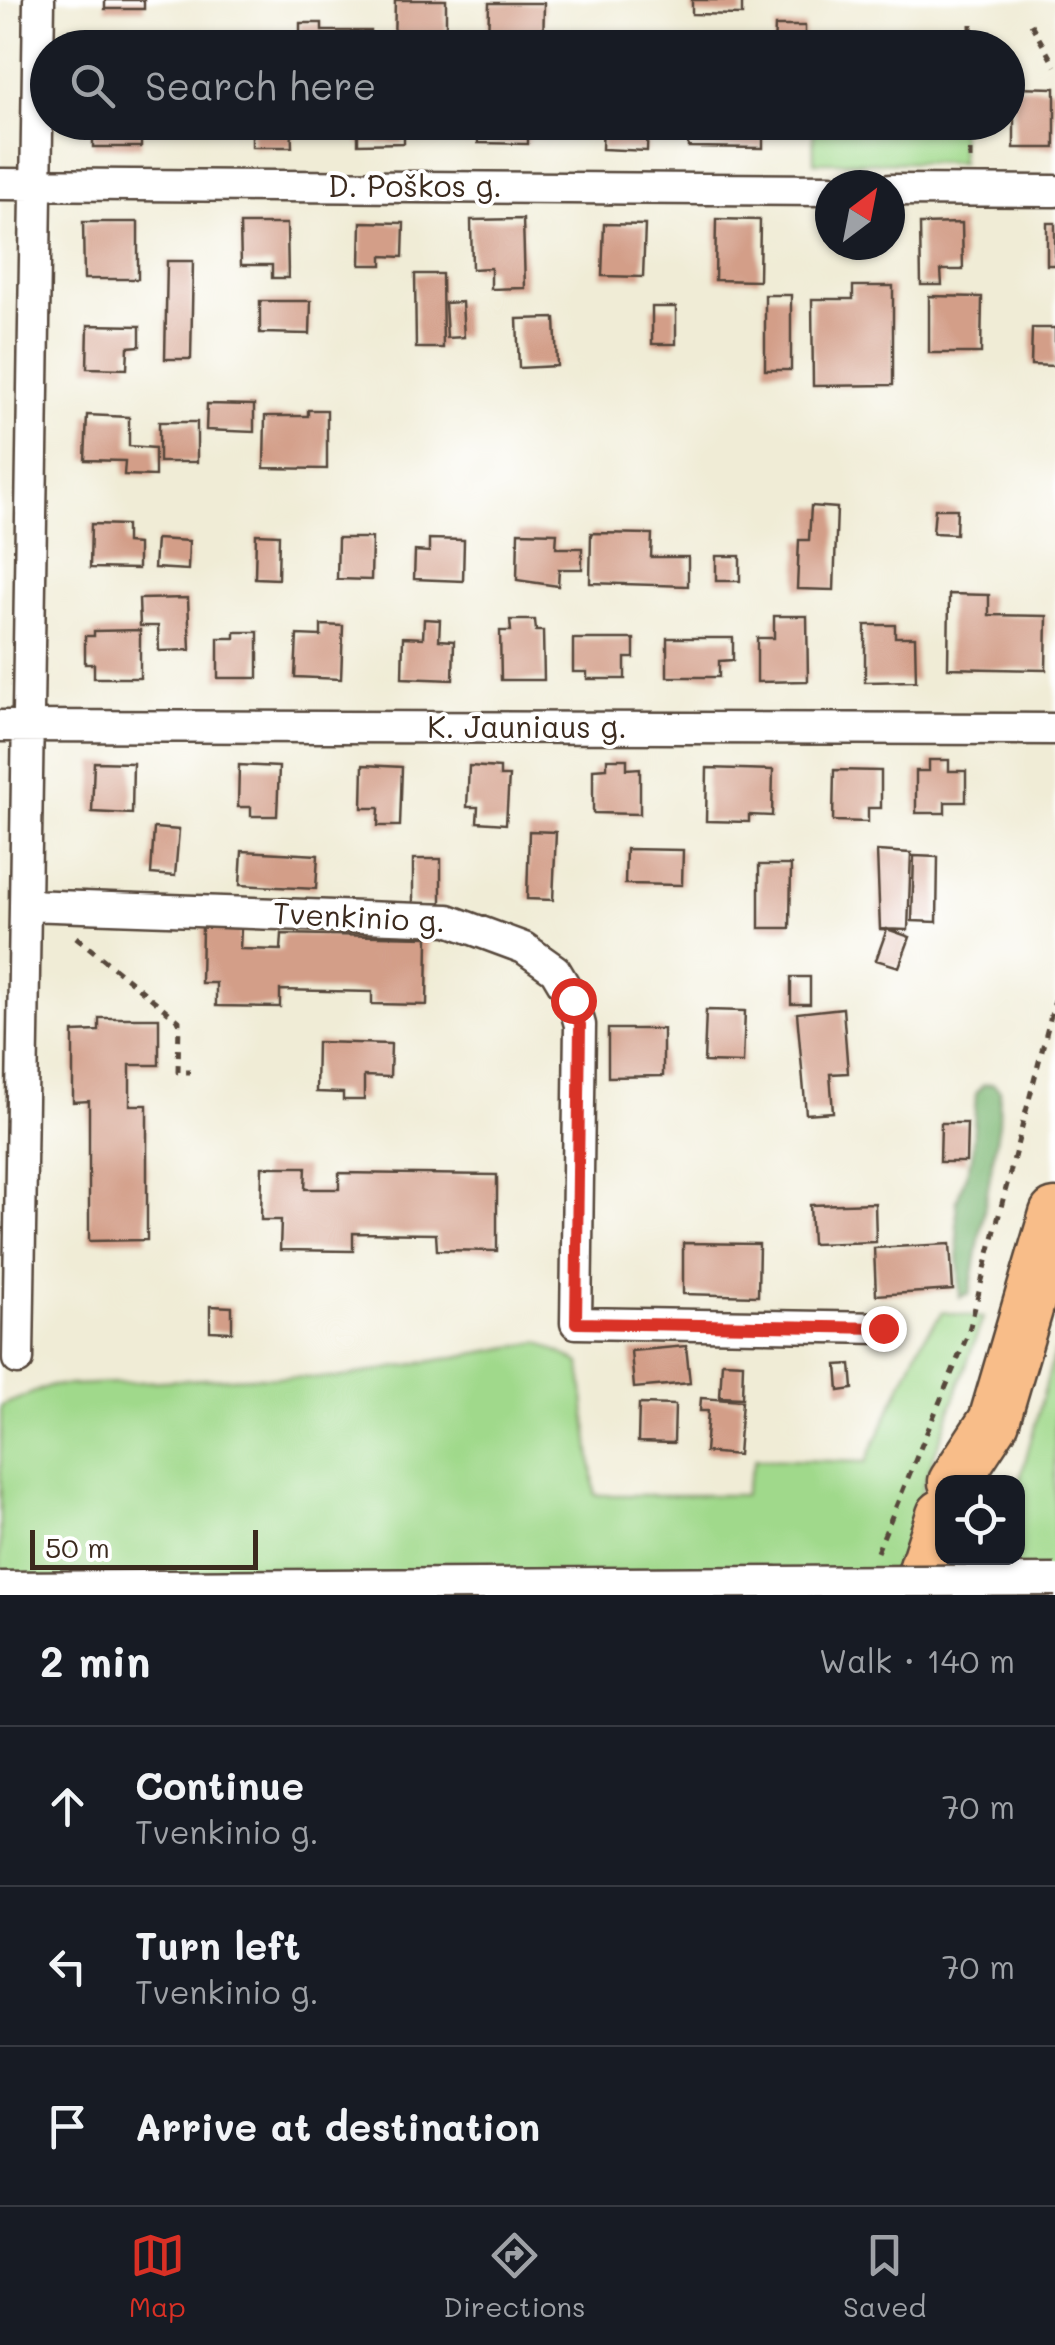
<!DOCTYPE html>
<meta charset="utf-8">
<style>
body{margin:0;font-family:Mali,sans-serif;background:#20242c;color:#f1f3f6}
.controls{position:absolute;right:30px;bottom:30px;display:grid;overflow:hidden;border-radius:20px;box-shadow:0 2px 8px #0004}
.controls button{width:90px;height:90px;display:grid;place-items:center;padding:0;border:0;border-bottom:2px solid #363941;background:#171b24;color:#f1f3f6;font:50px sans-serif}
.compass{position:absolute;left:815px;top:170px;width:90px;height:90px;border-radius:50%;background:#171b24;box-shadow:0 2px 8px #0004;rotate:32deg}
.scale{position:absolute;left:30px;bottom:25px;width:228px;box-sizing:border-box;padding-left:10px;border:5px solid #3b2a1e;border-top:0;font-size:28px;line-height:35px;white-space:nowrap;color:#3b2a1e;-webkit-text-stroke:8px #fff;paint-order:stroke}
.stop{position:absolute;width:30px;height:30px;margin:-22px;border:8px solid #d93025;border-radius:50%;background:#fff}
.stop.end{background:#d93025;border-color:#fff;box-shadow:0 2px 10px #0008}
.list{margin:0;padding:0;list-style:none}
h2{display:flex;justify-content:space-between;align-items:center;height:130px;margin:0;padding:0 40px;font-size:42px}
h2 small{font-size:32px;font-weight:400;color:#9ea1a6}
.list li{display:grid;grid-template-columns:65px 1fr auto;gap:30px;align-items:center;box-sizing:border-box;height:160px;padding:0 40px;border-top:2px solid #363941}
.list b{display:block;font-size:38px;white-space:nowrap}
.list p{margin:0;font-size:32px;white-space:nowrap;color:#9ea1a6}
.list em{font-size:32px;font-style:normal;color:#9ea1a6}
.icon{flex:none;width:55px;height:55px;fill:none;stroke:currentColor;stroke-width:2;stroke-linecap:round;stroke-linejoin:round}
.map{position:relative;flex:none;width:1055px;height:1595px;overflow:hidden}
.search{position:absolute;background:#171b24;box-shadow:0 2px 8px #0004;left:30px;right:30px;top:30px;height:110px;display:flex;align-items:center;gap:25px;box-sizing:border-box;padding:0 35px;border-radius:55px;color:#9ea1a6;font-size:38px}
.sheet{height:610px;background:#171b24}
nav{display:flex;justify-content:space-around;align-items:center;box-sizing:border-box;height:140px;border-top:2px solid #363941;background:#171b24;font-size:28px;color:#9ea1a6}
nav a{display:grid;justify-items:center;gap:5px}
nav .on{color:#d93025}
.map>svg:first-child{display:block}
.green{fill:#a0d98b;stroke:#6e8254;stroke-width:2.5}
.forest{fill:#80b977;stroke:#5e724a;stroke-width:2.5}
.building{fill:#d39e88}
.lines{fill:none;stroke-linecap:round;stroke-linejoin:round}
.minor-casing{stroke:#56473a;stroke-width:35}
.primary-casing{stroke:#56473a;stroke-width:55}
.path{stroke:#56473a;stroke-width:5;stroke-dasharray:8 8;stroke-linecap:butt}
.minor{stroke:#fff;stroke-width:30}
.primary{stroke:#f8bd89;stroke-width:50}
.minor-bridge-casing{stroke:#56473a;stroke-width:35;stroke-linecap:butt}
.minor-bridge{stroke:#fff;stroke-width:30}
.route{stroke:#d93025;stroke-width:12}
.labels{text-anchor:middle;stroke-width:8;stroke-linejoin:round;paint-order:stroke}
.street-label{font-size:30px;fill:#3b2a1e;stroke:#fff}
</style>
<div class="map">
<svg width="1055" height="1595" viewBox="0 0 1055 1595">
<rect width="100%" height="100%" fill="#fff"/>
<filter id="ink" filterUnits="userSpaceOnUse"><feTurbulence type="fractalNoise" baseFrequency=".01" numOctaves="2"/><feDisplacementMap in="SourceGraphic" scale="20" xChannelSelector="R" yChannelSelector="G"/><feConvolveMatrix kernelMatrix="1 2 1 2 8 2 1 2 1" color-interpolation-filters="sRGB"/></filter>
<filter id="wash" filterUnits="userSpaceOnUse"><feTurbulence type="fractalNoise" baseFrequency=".0048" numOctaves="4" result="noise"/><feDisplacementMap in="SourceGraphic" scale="40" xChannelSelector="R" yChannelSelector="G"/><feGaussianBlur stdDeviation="2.25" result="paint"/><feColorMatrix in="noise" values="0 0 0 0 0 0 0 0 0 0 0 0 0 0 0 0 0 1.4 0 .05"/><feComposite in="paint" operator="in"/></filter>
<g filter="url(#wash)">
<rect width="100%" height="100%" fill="#f0ecd6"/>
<!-- green -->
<path class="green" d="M 813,123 L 960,123 L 961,163 L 814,162 Z
M 943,1312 L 983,1318 L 919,1499 L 892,1595 L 0,1595 L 1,1406 L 49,1386 L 252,1377 L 337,1378 L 539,1342 L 580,1363 L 595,1495 L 744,1495 L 755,1459 L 866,1462 L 922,1340 Z
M 1055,1350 L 1055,1595 L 989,1595 L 999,1558 L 1018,1558 L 1018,1488 Z"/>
<!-- forest -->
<path class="forest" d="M 993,1084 L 1000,1090 L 999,1123 L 970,1293 L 960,1297 L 956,1203 L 972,1157 L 976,1094 L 983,1085 Z"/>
<g id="blocks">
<!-- building -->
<path class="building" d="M 105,0 L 144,0 L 144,9 L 105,9 Z
M 395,0 L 446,0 L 446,48 L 394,48 Z
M 692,0 L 742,0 L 742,15 L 692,14 Z
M 489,3 L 544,3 L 543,48 L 488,48 Z
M 300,23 L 322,23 L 322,31 L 371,31 L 371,48 L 300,48 Z
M 775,26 L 805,26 L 805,48 L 774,48 Z
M 171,36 L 206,37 L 206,48 L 171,48 Z
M 1014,87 L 1055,88 L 1055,148 L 1014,148 Z
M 93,122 L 141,122 L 141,147 L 93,147 Z
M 252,122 L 291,122 L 292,147 L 252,147 Z
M 358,122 L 404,122 L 404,143 L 358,144 Z
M 478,122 L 528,122 L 528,144 L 478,143 Z
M 603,122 L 648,122 L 647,151 L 602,149 Z
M 688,122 L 763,122 L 763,148 L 688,147 Z
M 523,219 L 525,288 L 491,289 L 491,268 L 472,269 L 471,220 Z
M 716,219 L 760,220 L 759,281 L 715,280 Z
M 83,222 L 138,222 L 138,279 L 84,279 Z
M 361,222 L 404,223 L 403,257 L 382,256 L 382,265 L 360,265 Z
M 962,223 L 963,270 L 941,270 L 942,285 L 921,285 L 920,224 Z
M 1047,223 L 1055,223 L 1055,265 L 1047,265 Z
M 240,224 L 287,224 L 288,278 L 272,278 L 272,265 L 241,265 Z
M 604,224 L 645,225 L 643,277 L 602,276 Z
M 167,261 L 193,261 L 191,359 L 165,359 Z
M 415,274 L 442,274 L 443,348 L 416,348 Z
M 853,286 L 893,286 L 893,385 L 813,386 L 812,299 L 853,299 Z
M 765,295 L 791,295 L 791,370 L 765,370 Z
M 929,296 L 982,297 L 981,353 L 929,353 Z
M 260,301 L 311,301 L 310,334 L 260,333 Z
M 462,302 L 464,337 L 447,338 L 445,303 Z
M 652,307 L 676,307 L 676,344 L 652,344 Z
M 555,318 L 557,366 L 519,368 L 517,319 Z
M 88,325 L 140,326 L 140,346 L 128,347 L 127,369 L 87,368 Z
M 1032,328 L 1055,328 L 1055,366 L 1031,365 Z
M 207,404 L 254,405 L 254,432 L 206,430 Z
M 308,410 L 327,410 L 327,469 L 264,468 L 265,416 L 308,416 Z
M 87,415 L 129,417 L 129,446 L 155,448 L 155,476 L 124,475 L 125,461 L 85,460 Z
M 159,422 L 197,422 L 197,462 L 159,462 Z
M 811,506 L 837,508 L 834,590 L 797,589 L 799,540 L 809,540 Z
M 935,509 L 957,509 L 956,534 L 933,533 Z
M 91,524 L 126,525 L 126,543 L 138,544 L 138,569 L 90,568 Z
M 518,532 L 557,533 L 556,548 L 582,548 L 582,569 L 559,569 L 558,586 L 517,580 Z
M 591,533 L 652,534 L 651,557 L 688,557 L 688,586 L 590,583 Z
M 256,534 L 279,535 L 278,579 L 255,578 Z
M 338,538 L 372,538 L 371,580 L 337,579 Z
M 156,539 L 189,541 L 188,570 L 154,568 Z
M 429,539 L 464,540 L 463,581 L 414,579 L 415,551 L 429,552 Z
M 716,556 L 740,556 L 740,581 L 716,581 Z
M 949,594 L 989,595 L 989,615 L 1047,616 L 1046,670 L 948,668 Z
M 188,598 L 190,650 L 159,651 L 158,626 L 140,626 L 139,599 Z
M 774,616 L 807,616 L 808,681 L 757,682 L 757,638 L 774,638 Z
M 424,619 L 440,620 L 439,640 L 454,641 L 453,680 L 402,678 L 403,637 L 423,638 Z
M 510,620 L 535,620 L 536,631 L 543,631 L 544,680 L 501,680 L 500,631 L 511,631 Z
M 321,625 L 343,626 L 341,679 L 295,677 L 297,635 L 321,636 Z
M 865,625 L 895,625 L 895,637 L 915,637 L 916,681 L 865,682 Z
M 140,630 L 140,678 L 94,678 L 94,664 L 85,664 L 85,636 L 94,636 L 94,631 Z
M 235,632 L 258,632 L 258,678 L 218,678 L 218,638 L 235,638 Z
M 667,638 L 733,638 L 733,660 L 719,661 L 719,677 L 667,677 Z
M 573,639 L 634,639 L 634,658 L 625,658 L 625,679 L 587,679 L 587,672 L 573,672 Z
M 607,759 L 627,759 L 627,769 L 640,768 L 640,814 L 593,813 L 593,769 L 607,768 Z
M 929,760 L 949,760 L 949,771 L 966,771 L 966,802 L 945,802 L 945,813 L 916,813 L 916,771 L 929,771 Z
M 94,762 L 133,763 L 132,814 L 92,812 Z
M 239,765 L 279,767 L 277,816 L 251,816 L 251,807 L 238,807 Z
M 363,765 L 402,767 L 400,826 L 378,826 L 379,808 L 362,808 Z
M 469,766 L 500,768 L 500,776 L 509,776 L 506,824 L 477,822 L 478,807 L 467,807 Z
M 707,768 L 773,770 L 772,816 L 749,815 L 749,822 L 706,821 Z
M 834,770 L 881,771 L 881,808 L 868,808 L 868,822 L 833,821 Z
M 154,828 L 179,830 L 175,876 L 151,874 Z
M 529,831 L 556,832 L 553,900 L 527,899 Z
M 626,849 L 683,850 L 682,885 L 625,884 Z
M 242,851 L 318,855 L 316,889 L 240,885 Z
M 877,851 L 911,853 L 908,930 L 880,929 Z
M 914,856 L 938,857 L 937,922 L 912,921 Z
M 413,859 L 441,859 L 441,904 L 413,904 Z
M 759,865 L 791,865 L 790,928 L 759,928 Z
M 202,927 L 241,928 L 240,949 L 281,950 L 282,934 L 428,937 L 427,1005 L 372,1004 L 372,992 L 280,990 L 280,1007 L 216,1006 L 216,983 L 201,983 Z
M 887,929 L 910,937 L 899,967 L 876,960 Z
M 791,977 L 810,977 L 810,1004 L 791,1004 Z
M 843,1008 L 848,1073 L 830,1074 L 833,1112 L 806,1114 L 797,1013 Z
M 706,1010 L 745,1011 L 743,1063 L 704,1062 Z
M 99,1018 L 159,1018 L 159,1065 L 130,1065 L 130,1105 L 147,1105 L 147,1240 L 89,1241 L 89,1101 L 73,1102 L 73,1032 L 99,1031 Z
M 608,1029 L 663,1029 L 663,1076 L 608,1077 Z
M 317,1042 L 391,1044 L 390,1077 L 364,1076 L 364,1100 L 343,1100 L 343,1093 L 316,1092 Z
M 941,1123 L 967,1123 L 966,1162 L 940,1162 Z
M 262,1167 L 306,1167 L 305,1189 L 339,1189 L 339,1173 L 497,1175 L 497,1251 L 437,1250 L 436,1234 L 353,1233 L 353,1251 L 280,1250 L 281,1220 L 261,1220 Z
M 875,1203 L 876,1242 L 812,1244 L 810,1205 Z
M 683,1243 L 759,1244 L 758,1296 L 683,1294 Z
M 950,1244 L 953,1290 L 876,1295 L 874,1248 Z
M 210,1306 L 232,1307 L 232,1332 L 210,1331 Z
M 686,1346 L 690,1383 L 634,1388 L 631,1351 Z
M 722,1362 L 743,1363 L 742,1398 L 720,1397 Z
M 851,1364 L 853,1389 L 839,1391 L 837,1365 Z
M 701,1398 L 742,1401 L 738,1455 L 705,1452 L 708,1411 L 700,1411 Z
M 639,1404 L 675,1405 L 674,1443 L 638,1442 Z"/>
</g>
</g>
<g filter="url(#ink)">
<use href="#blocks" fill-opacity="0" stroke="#56473a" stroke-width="2.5"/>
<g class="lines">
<!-- minor casing -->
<g class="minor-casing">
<path id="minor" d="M 0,184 L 830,190
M 890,190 L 1055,191
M 0,726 L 1055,729
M 26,905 L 448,920 L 524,948 L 555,970 L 573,1000 L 580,1025 L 576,1323 L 883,1328
M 18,1359 L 39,0
M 0,1587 L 774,1582"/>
</g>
<!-- primary casing -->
<g class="primary-casing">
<path id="primary" d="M 954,1482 L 994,1421 L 1055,1214
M 916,1595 L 942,1515"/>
</g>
<!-- path -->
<path class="path" d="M 1031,24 L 1055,66
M 971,48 L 971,24
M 970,159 L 970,122
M 76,937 L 179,1021 L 178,1072 L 190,1072
M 877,1552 L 968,1334 L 1055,1000"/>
<!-- minor -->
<use href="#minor" class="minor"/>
<!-- primary -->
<use href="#primary" class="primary"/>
<!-- minor-bridge casing -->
<g class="minor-bridge-casing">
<path id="minor-bridge" d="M 774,1582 L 1055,1580"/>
</g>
<!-- minor-bridge -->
<use href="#minor-bridge" class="minor-bridge"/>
</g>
</g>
<g class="lines" filter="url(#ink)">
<!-- route -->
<path class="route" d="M 573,1000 L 580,1025 L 576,1323 L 883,1328"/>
</g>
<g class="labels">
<!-- street labels -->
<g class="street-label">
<text x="415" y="197">D. Poškos g.</text>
<text x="527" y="738">K. Jauniaus g.</text>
<text transform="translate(359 918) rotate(3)" y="10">Tvenkinio g.</text>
</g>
</g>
</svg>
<div class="controls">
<button><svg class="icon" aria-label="locate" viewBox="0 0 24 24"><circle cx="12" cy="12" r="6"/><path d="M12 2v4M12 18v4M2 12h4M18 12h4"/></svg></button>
</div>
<svg class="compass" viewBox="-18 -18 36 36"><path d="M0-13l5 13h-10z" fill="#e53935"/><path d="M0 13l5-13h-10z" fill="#9ea1a6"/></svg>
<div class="scale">50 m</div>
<div class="stop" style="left:573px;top:1000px"></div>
<div class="stop end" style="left:883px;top:1328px"></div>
<div class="search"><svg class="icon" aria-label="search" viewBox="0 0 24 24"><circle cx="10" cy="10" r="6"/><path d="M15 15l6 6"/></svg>Search here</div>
</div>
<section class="sheet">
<h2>2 min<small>Walk · 140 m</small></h2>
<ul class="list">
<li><svg class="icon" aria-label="ahead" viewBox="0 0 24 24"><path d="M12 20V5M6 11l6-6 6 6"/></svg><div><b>Continue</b><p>Tvenkinio g.</p></div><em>70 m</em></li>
<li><svg class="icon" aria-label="left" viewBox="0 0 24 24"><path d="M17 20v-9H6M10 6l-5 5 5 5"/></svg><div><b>Turn left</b><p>Tvenkinio g.</p></div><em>70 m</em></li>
<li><svg class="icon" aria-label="arrive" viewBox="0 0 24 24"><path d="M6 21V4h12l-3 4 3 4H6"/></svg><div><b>Arrive at destination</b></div></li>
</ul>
</section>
<nav>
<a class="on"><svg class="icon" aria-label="map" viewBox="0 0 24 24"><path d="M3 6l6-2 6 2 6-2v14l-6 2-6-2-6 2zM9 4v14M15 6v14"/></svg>Map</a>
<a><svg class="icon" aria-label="directions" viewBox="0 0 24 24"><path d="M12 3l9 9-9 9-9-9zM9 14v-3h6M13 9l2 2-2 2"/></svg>Directions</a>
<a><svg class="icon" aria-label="saved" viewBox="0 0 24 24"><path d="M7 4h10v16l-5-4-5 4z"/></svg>Saved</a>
</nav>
